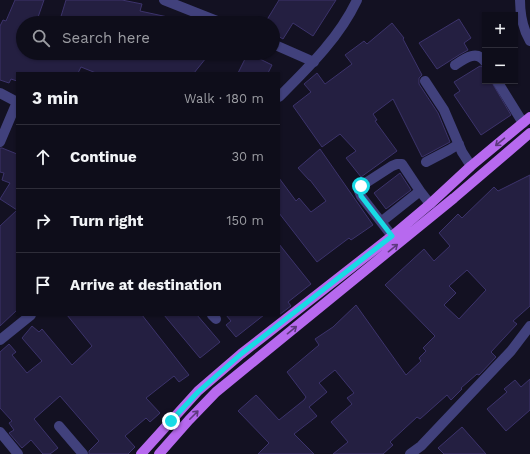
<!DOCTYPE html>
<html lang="en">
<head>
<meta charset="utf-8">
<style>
  :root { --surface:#0e0d1a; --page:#171623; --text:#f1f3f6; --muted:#9b9ca2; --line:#2e2d39 }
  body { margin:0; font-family:"Work Sans",sans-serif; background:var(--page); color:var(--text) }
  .controls { position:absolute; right:12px; top:12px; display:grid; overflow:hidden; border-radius:0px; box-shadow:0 1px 3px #0004 }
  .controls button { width:36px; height:36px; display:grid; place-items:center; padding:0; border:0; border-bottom:1px solid var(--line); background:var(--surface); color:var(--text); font:20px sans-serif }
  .stop { position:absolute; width:12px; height:12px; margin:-9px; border:3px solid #18dae5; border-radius:50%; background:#fff }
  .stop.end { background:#18dae5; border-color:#fff; box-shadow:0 1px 4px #0008 }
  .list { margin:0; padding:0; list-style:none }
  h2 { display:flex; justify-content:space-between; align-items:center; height:52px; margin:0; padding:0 16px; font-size:17px }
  h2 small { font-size:13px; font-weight:400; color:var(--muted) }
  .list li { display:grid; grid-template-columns:26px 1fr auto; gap:12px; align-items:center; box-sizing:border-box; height:64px; padding:0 16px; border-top:1px solid var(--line) }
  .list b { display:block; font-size:15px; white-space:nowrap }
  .list em { font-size:13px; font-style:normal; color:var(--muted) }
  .icon { flex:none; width:22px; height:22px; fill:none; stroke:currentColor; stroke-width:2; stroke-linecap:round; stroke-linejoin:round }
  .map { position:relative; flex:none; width:530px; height:454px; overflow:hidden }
  .search { position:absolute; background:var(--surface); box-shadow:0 1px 3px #0004; left:16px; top:16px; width:264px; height:44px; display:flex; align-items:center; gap:10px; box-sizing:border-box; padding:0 14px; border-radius:22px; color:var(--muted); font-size:15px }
  .panel { position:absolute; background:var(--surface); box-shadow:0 1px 3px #0004; left:16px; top:72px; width:264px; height:244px; border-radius:0px }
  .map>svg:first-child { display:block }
  .building { fill:#241f41; stroke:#3c336b; fill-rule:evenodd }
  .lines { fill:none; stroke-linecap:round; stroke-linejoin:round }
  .minor { stroke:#41417c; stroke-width:10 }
  .major { stroke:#b769ef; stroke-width:10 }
  .oneway { stroke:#5d397e }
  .route { stroke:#18dae5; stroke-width:5 }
</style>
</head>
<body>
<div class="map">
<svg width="530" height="454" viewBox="0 0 530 454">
  <rect width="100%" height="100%" fill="#131122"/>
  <path class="building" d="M15,0H44L36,23H23V53H70L83,57V53H210L194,73H96L81,67L78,73H17V81L11,79L9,83L0,80V26L3,20L6,21Z
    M66,0H122L142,4L140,11L177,19L176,23H59Z
    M279,0H336L313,36L293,23L283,39L273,33V23H265Z
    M459,19L471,38L464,43L468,50L459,55L437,69L419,43Z
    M392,23L404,38L403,39L422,75L419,78V84L438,113L450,142L422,157L393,99L373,114L377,120L375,121L397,151L361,177L346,158L356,151L340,134L322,147L293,106L311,92L304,84L317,73L325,84L352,64L345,55L364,41L367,44Z
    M248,53L272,65L268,73H238Z
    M480,66L485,68V81H491L511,115L481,135L454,95L460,91L454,82Z
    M0,148H2L17,154V310L0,326V226L17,210L0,199L10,183L2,180L4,173L0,172Z
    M320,149L373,225L351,240L349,238L317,262L279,213V178L296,201L299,198L311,212L326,201L310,180H309L298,168Z
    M400,173L411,190L386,209L374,193Z
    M530,175V306L513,321L517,324L491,352L496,357L479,375L477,374L461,388L462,389L451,400L447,395L420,419L417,417L390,442L393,445L383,454H333L348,442L331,422L352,404L347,398L354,393L335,370L319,383L327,392L309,407L317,416L294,434L314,454H258L269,443L238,411L256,395L279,420L304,400L306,397L287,372L319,345L315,339L333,327L356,305L406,375L421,361L419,358L426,351L423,348L435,336L385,285L424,249L434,261L450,246L439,233L458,214L462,218L494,187L498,191ZM467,270L486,290L459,319L444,305L456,293L449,286Z
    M279,244L311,284L288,302L291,306L279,315Z
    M67,315H142L189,375L179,382L174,376L146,398L160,413L150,422L146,418L125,436L135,447L128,454H89V451L99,441L60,396L34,419L58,448L50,454H43L31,440L22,448L9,433L14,430L9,423L12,421L0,408V352L9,344L16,352L12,355L27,373L42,361L22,338L32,326L39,332L42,329L72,365L92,346Z
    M164,315H197L220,342L200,358Z
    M226,315H264L236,337L226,325L231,321Z
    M530,379V410L506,431L487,409L507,392L504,389L515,380L521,387Z
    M462,427L486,454H444L438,448Z"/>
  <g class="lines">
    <path class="minor" d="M164,0L222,23
      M520,0C520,14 523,29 530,41
      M273,44L314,62
      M455,65C464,59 477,49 485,62
      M425,81L444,110L462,152L471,166
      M497,81L523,123
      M0,93L17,102
      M279,97C309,67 339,38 357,0
      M0,142L17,102
      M426,162L449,150L459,144
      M381,222L420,191
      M392,236L361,196L359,191L361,186L392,166L397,164H402L420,191L430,204
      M212,315L216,319
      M0,340L31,315
      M59,426L83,454
      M0,432L18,454
      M410,454L421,446L511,351L530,326"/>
    <path class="major" d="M141,454L198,391L241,354L392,236L430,204L471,166L530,117
      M159,454L189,420L216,392L454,198L530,133"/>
  </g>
  <defs><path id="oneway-shaft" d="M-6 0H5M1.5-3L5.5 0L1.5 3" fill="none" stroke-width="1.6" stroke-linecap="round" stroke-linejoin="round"/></defs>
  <g class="oneway">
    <use href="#oneway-shaft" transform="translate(500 142) rotate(140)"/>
    <use href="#oneway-shaft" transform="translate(393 248) rotate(-39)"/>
    <use href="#oneway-shaft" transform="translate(292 330) rotate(-39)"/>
    <use href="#oneway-shaft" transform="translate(194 415) rotate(-45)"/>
  </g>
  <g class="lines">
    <path class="route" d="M171,421L198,392L241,354L392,236L361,196L360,191L361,186"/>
  </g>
</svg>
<div class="controls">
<button>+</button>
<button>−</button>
</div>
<div class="stop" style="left:361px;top:186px"></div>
<div class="stop end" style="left:171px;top:421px"></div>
<div class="search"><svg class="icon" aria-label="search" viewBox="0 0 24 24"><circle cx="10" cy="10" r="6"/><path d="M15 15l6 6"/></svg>Search here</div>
<section class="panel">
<h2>3 min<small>Walk · 180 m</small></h2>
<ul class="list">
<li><svg class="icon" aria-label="ahead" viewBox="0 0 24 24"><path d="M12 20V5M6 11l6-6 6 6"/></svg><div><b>Continue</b></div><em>30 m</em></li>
<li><svg class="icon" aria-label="right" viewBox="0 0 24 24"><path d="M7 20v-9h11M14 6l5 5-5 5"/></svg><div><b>Turn right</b></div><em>150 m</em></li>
<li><svg class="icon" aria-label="arrive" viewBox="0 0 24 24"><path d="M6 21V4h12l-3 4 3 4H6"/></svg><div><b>Arrive at destination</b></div></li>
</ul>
</section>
</div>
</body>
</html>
